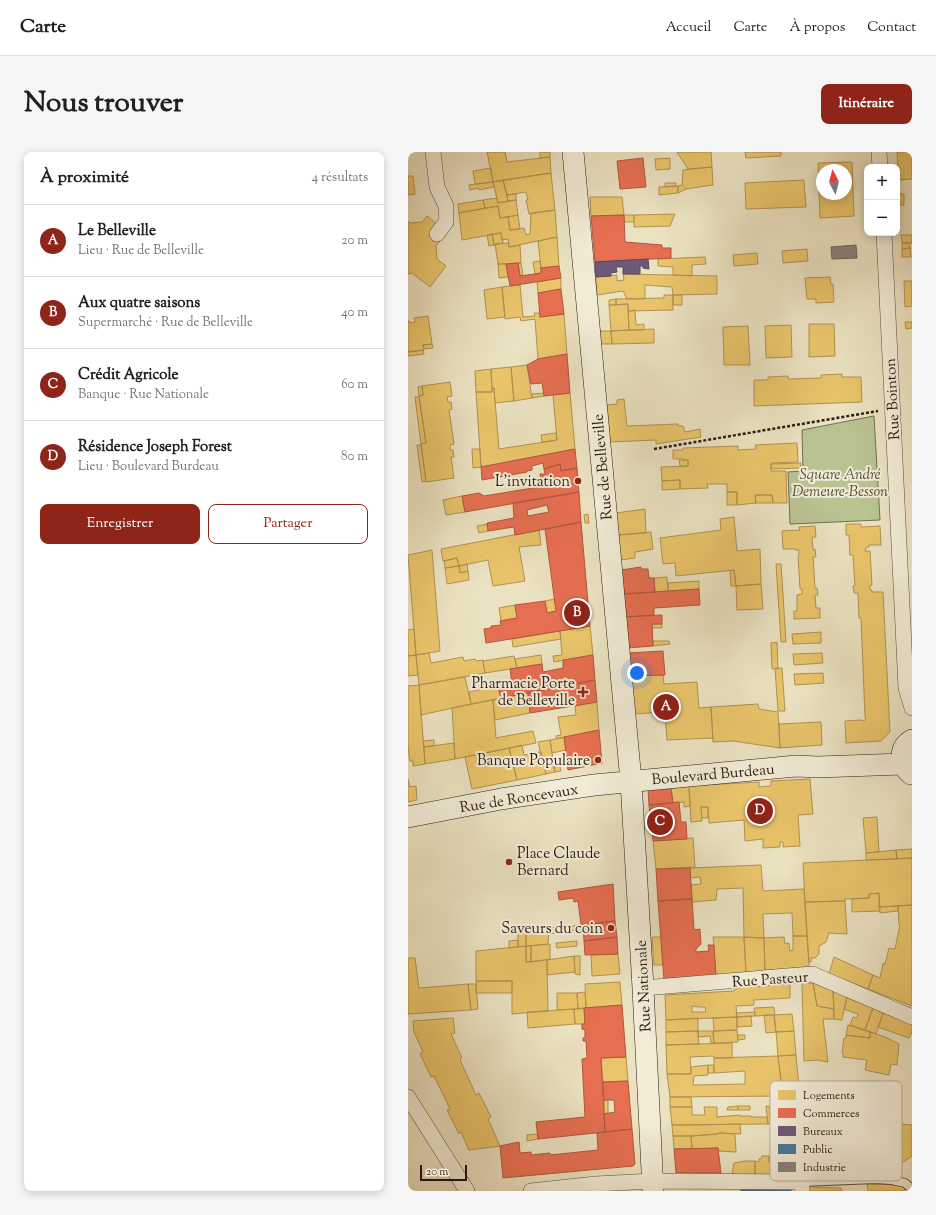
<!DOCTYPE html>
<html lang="fr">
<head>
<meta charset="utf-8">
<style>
  :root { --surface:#fff; --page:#f6f6f6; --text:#202124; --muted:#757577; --line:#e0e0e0; --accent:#8f2418 }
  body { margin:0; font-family:"Sorts Mill Goudy",serif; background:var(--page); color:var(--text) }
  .controls { position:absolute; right:12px; top:12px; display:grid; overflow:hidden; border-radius:8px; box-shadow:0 2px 10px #0003 }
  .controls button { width:36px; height:36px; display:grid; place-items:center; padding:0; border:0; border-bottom:1px solid var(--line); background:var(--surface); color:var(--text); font:20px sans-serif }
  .compass { position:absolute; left:408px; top:12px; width:36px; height:36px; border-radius:50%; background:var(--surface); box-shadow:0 2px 10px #0003; rotate:353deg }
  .scale { position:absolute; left:12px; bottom:10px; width:47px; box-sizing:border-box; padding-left:4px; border:2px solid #2c1a13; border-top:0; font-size:11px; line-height:14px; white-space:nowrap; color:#2c1a13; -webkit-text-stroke:3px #f2ecd7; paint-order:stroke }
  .you { position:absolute; left:229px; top:521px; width:14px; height:14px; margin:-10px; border:3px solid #fff; border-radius:50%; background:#1a73e8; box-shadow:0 0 0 6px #1a73e833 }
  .badge { display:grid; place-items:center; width:26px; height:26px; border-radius:50%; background:var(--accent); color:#fff; font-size:13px; font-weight:700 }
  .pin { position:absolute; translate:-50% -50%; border:2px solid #fff; box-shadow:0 1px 4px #0006 }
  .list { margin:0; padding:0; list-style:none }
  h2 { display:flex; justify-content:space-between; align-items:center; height:52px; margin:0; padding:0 16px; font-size:17px }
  h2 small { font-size:13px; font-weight:400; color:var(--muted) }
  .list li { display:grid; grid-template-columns:26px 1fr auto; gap:12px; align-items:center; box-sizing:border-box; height:72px; padding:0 16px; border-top:1px solid var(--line) }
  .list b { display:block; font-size:15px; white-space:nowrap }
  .list p { margin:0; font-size:13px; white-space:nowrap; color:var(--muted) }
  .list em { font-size:13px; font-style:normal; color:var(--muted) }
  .actions { display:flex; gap:8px; padding:12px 16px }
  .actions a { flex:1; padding:9px 0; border:1px solid var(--accent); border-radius:8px; text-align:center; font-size:14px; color:var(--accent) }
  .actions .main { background:var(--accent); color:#fff }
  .map { position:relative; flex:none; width:504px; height:1039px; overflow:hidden; border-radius:8px }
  header { display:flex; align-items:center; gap:24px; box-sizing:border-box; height:56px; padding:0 20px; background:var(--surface); border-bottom:1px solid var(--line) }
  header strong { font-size:19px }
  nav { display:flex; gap:22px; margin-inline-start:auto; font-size:14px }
  .intro { display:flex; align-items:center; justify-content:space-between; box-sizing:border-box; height:96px; padding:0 24px }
  h1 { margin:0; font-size:28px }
  .button { padding:10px 18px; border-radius:8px; background:var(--accent); color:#fff; font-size:14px; font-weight:700 }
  main { display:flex; gap:24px; padding:0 24px }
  aside { flex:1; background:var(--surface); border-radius:8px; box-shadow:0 2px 10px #0003 }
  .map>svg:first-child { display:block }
  .green { fill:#b9c392; stroke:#726e52 }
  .homes { fill:#e9c46a; stroke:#b09150; fill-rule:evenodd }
  .shops { fill:#e76f51; stroke:#af563e; fill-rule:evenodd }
  .offices { fill:#6d597a; stroke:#5a465b }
  .public { fill:#457b9d; stroke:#3e5e74 }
  .industry { fill:#8a817c; stroke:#6e625c }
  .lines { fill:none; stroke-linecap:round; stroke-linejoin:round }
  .service-casing { stroke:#5c4c3e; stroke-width:10 }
  .minor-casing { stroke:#5c4c3e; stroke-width:16 }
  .secondary-casing { stroke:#2c1a13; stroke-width:22 }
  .path { stroke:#2c1a13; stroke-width:2.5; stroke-dasharray:3 2; stroke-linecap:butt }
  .service { stroke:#f2ecd7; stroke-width:8 }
  .minor { stroke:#f2ecd7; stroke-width:15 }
  .secondary { stroke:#f2ecd7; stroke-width:21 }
  .poi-dot { fill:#8f2418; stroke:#f2ecd7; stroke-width:1.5 }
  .labels { text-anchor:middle; stroke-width:4; stroke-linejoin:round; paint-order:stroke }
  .street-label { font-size:15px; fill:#2c1a13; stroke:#f2ecd7 }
  .park-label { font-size:15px; font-style:italic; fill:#564d39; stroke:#f2ecd7 }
  .poi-label { font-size:15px; fill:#2c1a13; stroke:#f2ecd7; text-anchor:end }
  .key { fill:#f2ecd7; stroke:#b7ad9c; stroke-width:1 }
  .key-label { font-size:11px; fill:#2c1a13 }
</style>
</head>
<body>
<header>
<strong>Carte</strong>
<nav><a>Accueil</a><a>Carte</a><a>À propos</a><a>Contact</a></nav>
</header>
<div class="intro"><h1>Nous trouver</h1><a class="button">Itinéraire</a></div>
<main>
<aside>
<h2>À proximité<small>4 résultats</small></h2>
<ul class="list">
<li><span class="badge">A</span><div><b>Le Belleville</b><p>Lieu · Rue de Belleville</p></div><em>20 m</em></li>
<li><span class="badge">B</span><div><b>Aux quatre saisons</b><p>Supermarché · Rue de Belleville</p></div><em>40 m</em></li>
<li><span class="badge">C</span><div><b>Crédit Agricole</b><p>Banque · Rue Nationale</p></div><em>60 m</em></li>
<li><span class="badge">D</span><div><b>Résidence Joseph Forest</b><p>Lieu · Boulevard Burdeau</p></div><em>80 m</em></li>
</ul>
<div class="actions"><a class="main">Enregistrer</a><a>Partager</a></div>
</aside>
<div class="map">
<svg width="504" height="1039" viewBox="0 0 504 1039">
  <rect width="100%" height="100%" fill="#ebe2c1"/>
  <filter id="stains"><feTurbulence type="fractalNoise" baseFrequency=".005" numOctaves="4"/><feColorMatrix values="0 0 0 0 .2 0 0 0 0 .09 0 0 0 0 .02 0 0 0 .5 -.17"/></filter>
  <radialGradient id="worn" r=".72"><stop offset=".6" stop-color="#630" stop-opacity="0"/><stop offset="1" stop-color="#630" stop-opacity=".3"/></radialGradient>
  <path class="green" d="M466,264L472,368L382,372L380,320L395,319L394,278Z"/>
  <path class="homes" d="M79,0H97L99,10L142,5L143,21L85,30Z
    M132,0H142V5L132,6Z
    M269,0H303L304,15L280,17Z
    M337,0H373V4L338,6Z
    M489,0H504V27L491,28Z
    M262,6V17L248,18L247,7Z
    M444,10L446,64L412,66L410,11ZM414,18H438V42H414Z
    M304,15L305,33L278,37L274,33L275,18Z
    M83,16L85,30L67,32L65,19Z
    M143,21L147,58L121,62L118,48H120L118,40L99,43L95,28Z
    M0,24H5L7,42L0,43Z
    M95,28L100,49L90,51L85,30Z
    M396,28L398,55L338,57L337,31Z
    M85,30L86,35L71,38V36L62,38L61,33Z
    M257,31H268V34L257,35Z
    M274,33L278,37L270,41V34Z
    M270,34V41L251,43V35Z
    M108,42V48L100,49L99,43Z
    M491,42H496V53H492Z
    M182,45H214L216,63L183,64Z
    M89,46L90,51L108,48L110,63L92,66L90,54L77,56L75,48Z
    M75,48L77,56L51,61L50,52Z
    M90,54L92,66L100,65L102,78L116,76L118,83L122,82L123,61L147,58L149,85L101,95L100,87L94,88L93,81L54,88L51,61Z
    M267,62L262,74L226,75V63Z
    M110,63L112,77L102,78L100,65Z
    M216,63H226V70H216Z
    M19,64L29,72L34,86L28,94L29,107L38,114L22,135L4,121L0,122V69L2,71L14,70Z
    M93,81L95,91L86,93L84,82Z
    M84,82L86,93L81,94L79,83Z
    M493,83H504V91H494Z
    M149,85L151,114L133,116L130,89Z
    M100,91L101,95L112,93L113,111L90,112L87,92Z
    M494,91H502V96L494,97Z
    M502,96L503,105H494V97Z
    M399,97L400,109L375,111L374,99Z
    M349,101L350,112L326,114L325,103Z
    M297,105L298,112L284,113V124L265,123V115L250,114V107Z
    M132,109L133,121L127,122L125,110Z
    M110,111H113L115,124H112Z
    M90,112H98L100,125L91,126Z
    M215,122L309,124V142L265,143L264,135L237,133V147H219L215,139L189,143L188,125L209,123V129L216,128Z
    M422,125L423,132H425L426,150L408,151V147H399L397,126Z
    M153,126V137L130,141L129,130Z
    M496,129H504V154L497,155Z
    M112,133L115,165L127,164L126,161H132V165L156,162L159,202L130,207L127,167L113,169L112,165L97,167L94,135Z
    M94,135L97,165L79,167L76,138Z
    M256,143H265V158L220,159V152L208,153V147L256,146Z
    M265,143H274V153H265Z
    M208,147V153H201V148Z
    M220,152L221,178L203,179L201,153Z
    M227,158L228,173L236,172V178H221L220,159Z
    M20,164L24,192L15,193L16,198L0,200V169H1L2,171L7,170L6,166Z
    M497,170H504V176L498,177Z
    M401,172H426L427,204L401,205Z
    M383,173L384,205L358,206L357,174Z
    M340,174L342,213H316L315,175Z
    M246,177V191L204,192L203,179Z
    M192,179H203L204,192H193Z
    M24,192L25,196L16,197L15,193Z
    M15,198L16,202L0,204V200Z
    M119,213L124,246L106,249L103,215Z
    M103,215L106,249L87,251L86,236H84L83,217Z
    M83,217L84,240H68L67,219Z
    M434,222V225H453L454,250L346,254V228H360V225L380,224V227L413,226V223Z
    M42,230L44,244L39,245L40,250H43L44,257L41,258L46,292L42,293V298H45L46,305H43L46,326L18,330L13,292L18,291L11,244L15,243L14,234Z
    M14,234L15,243L11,244L10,235Z
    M84,236H86L91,297L149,288L145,243L162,241L167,297L73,315L68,240H84Z
    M136,241V244L124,246V242Z
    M7,245H11L18,291L13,292Z
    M216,247L219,274L270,272V274H275L277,280L292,277L293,285L248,292V288L202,290L199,253L209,252V248Z
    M148,281L149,288L134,290L133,283Z
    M389,291L390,310L363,311V319H378L379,351H365L364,343H347L348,351L329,353V340H319V332H299L300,336L272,337V328L254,329L253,315L280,314V308H276V307H265V298H275V296L330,294V298L348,297L347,293Z
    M9,293H13L18,329L14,330Z
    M64,297H72L73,315L65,316Z
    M271,308H280V314H272Z
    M393,311V316L363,317V312Z
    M272,328V337L254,338V329Z
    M319,340H329V353H319Z
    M347,343H364L365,351H348Z
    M54,344L57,360L38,363L35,348Z
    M237,357L238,381L210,383L208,361Z
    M180,362L181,371H177L176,363Z
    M326,365L329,399L352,397L353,432L328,434L326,418L268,424L267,411L255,412L252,386L313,378L312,367Z
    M79,372L80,379L71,381L69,374Z
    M438,372H453V375L472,374L473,393H461V395L458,396L457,399H462L464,433H462V438H464V440H475L482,580L473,589L438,591L437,569L453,568L456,569L458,566L457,565L453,466H451L450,441H446L445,434H447L445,403H442L441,383H438Z
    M407,374L408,385H404L405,398L407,397L408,405H405L407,436H409L410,443H407L408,456H412V466L386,467V459H389V443L394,442V437H392L390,404L391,403V398H387V397H375L374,379L392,378L391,375Z
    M131,378L133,393L111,395L117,429L85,434L80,408L51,414L49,406L35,409L33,397Z
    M243,380L245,397L227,400V406L212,408L210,383Z
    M24,398L32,499L8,503L0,403Z
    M49,406L51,414L37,416L36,409Z
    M59,412L60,419L52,421L51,414Z
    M368,412H373L378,490H373Z
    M51,414L52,421L60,419L61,428L39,432L37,416Z
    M326,418L328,434H323L322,419Z
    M259,425L260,439L247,440L246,426Z
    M291,429V437L260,439V431Z
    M353,432L355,457L329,458L328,434Z
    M147,447L148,459L139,461L137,449Z
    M107,453L109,466L93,469L91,456Z
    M244,472H254V476H244Z
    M182,474L185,503L146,510L145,504L154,503L152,479Z
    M6,477L8,503L0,504V478Z
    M152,479L153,487L105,495L104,487Z
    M413,480V491L385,492L384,482Z
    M245,489H261L262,492L245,494Z
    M369,490L370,516L364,517L363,491Z
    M21,501L23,511L55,505L56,509L67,507L68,509L75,508L77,521L11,533L8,503Z
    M414,501L415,511L386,513L385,502Z
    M8,503L10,523L0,524V504Z
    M133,503L134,512L109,516L107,507Z
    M106,504L109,516L77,521L75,509Z
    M374,516L377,559H370L367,517Z
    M415,521L416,531L387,533L386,522Z
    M255,523L256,532L289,530L291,556L303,555L305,586L259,588L257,560L226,562L223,524Z
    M57,525L63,552L13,563L11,533Z
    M11,533L17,612L5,614V609H2L1,604L0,592V534Z
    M90,534L93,546L63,552L61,540Z
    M120,541L122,561L87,568L85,548Z
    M85,548L88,586L125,579L128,591L47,607L44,556Z
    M189,550L191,578L149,587L148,584L153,583L150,565L168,563L167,554Z
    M350,552L351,557L370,560L372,596L325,589L305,590L303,555Z
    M413,570L414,593L372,596L371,572Z
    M156,585L158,598L144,601L142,588Z
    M26,588V594L16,595L15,589Z
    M142,588L147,620L138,622L130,590Z
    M46,591L47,607L17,612L16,595Z
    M114,593L116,603L124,602L128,604L130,600H133L138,622L109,628L101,596Z
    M101,596L109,628L64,637L57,605Z
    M152,614L153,619L147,620L146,615Z
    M0,627L2,635L8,634L9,648L0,650Z
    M402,627L405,662L390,663L392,694L375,695V690H372V695L355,696V687L337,689L336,668L301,671L300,655H293L294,669L283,670L281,634L351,630V635L363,634V629Z
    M281,634L282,654L276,655V650L265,651L263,636Z
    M293,655H300V666H294Z
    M469,665L471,700L458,701L455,666Z
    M285,686L287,715L248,717L245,689Z
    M504,697V706L489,707L488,698Z
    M488,698L489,707L458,708V701Z
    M504,706V753L471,755V741L461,742V746L437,747V749L397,750L395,711Z
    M353,713L355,739L396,737L399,784H385L384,761L355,762L356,786L336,785L335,736L309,737L308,748L284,750L283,733L293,732L292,725L282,726V716Z
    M471,741L472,759L444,760V747L461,746V742Z
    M437,749L439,782L421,781L418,790L411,794V802L407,806H403V810H401L397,750Z
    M504,753V854L460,837L465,823L472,826L475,811L477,812L481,796L487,797L492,773L491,772L490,754Z
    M490,754V759L472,761L471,755Z
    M175,773V777L141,782V776Z
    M141,776L140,792L118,794V778Z
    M118,779V794L110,795V780Z
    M385,784H399L401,815L357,819L356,786L376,785L377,792L381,791L382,799L385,798Z
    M244,785H253L255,813H246Z
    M305,785H336L338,821L308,824Z
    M336,785L356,786L357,819L338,821Z
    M110,788V795L101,796V789Z
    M169,789V794L149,796L148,791Z
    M142,792V807L123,810V794Z
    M118,794V810L139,808L140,859L104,862V829H68V799Z
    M118,794H123V810H118Z
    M210,802L212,822L184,824L183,803Z
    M166,804L167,820L139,823V808Z
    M166,804H172V823L167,822Z
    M426,805L465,823L460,837L421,822Z
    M0,806H7L11,836L60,832L63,858L0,862Z
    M68,829H104V841H68Z
    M212,830L214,853L178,856L177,832Z
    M382,831V846L346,848V853L328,854L329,865L258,868L257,843L325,839L332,835ZM284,854L291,855H297L298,860H284Z
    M394,831H405L409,854L426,857V867H415L420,910L409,908L396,909Z
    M405,831L425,839L426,857L409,854Z
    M60,832H68L70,857L63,858Z
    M425,839L439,844L434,868L426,867Z
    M177,840L178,856L170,857L169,841Z
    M149,841H169L170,857L149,858Z
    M439,846L465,856L457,878L442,873L445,865L449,866L450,862L436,857Z
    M366,855L367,863L347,864L346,856Z
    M176,856L177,872H167L166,857Z
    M465,856L475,861L468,882L457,878Z
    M166,857L167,872L120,876L119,860Z
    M347,860V864L329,865L328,861Z
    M476,860L504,872V880L501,886L470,875Z
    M384,862L386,879L368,880L366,863Z
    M356,863H366L368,880L358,881Z
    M343,864L344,874L329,875V865Z
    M329,865V878L306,879L305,866Z
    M45,866L47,881L43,882L54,906L52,908L68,943L71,941L83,965L80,967L92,994L61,998L53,980L51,982L39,958L42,957L26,924L23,925L12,902L15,900L6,880L5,869Z
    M290,866V879L258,880V868Z
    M440,873L462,880V886L438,883Z
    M329,878L330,890L306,891L305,879Z
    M290,879L291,892L258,893V880Z
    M290,879H305L306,891H303L302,884L290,885Z
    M386,879L388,903L370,904L368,880Z
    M462,880L477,885L491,892L489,913L483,912L481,923L457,918L459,908L435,905V901H434L436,886H438V883L462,886Z
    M330,883H337V887L330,888Z
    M324,891V906H306L305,904L282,905L283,922H259L258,893Z
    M388,903L393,956L412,955V965L429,966V973L378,972L370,904Z
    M370,904L375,944L262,945L259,922H283V915L300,913V923L286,924L285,933L337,932V919L306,921V906Z
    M218,905L220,929L195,930L193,906Z
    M300,913H306V921H300Z
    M262,945H283L284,955H262Z
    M196,948H200V961L196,962Z
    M330,954H342V958H330Z
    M330,954V958H319L320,955Z
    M358,954H361L363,972H360Z
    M262,955H284V963H297L296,955H309V965L332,963V964H343V965H359L360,972L264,973Z
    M457,969L504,973V1004L488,1015L456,1013L455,992H456Z
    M332,972L333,982L311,981L310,982L283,984H265L264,973H284Z
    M311,981L327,982L328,1000L310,999V996L284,997L283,984L310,982Z
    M129,982L130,987L119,989V983Z
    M265,984H283L284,997H266Z
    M354,1004H361V1010H371L370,1025L347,1024V1009L351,1010V1007H353Z
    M361,1004H372L371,1010H361Z
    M336,1009H347V1024L324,1022L326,1011Z
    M459,1032L497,1033V1039H460Z
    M401,1035L433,1036L434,1039H400Z"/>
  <path class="shops" d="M235,6L238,35L212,37L209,9Z
    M216,63L217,90L254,93V96H263V106L187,110L183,64Z
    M110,111L112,124L133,121V116L151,114L153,126L102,134L98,112Z
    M153,137L156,162L132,165L130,141Z
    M159,202L162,241L136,244L134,231L123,232L119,213L130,207Z
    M167,297L169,316L153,319L152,312L136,317L135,311L124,314V318L119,319V320L74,328L73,315Z
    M152,312L153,319L169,316L171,340L57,360L54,344L71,341L76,344L137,334L136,327H133L132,322H137L136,317Z
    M171,340L173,370L107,383L106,375L80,379L79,371L106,366L105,351ZM139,353L141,360L120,364L119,358Z
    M173,370L182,474L78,491L76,477L83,476V474L93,473L92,469L109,466L107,453L137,449L139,461L148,459L137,377Z
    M233,415V417H240L241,426H246L247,440L215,442L213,418Z
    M291,437L292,453L246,456V463L217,465L215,442Z
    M254,463V472H244L245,494L219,496L217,465Z
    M255,499L257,523L222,524L220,501Z
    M185,503L187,528L93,546L90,535L104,532L102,517L134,512L135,520L155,516V508Z
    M187,528L189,550L122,561L120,541Z
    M191,578L194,611L160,618L156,585Z
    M263,636L265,651L241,653L240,637Z
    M271,650L273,670H278L279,687L245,689L241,653Z
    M282,716L284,747L250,749L248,717Z
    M205,732L207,769L173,773L170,749L166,750L165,746L151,748L150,740Z
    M284,747L286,778L292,777L293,792L288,797V800L301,799L300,793H306L308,824L256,828L250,749Z
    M207,769L209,785L176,789L175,773Z
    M209,785L210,802L177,803L176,789Z
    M214,853L218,905L193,906L197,980L130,987L128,970L177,965L174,907L179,906L178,889H175V886L177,885V878L174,877V872H177L176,856Z
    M220,929L224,977L197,980L196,962L207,960L206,948H196L195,930Z
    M224,977L227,1012L225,1014L95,1026L92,994L111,990L112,1001L123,1000V1003L142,1001V1003L190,998L189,981Z
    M310,996L313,1021H268L266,997Z"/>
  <path class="offices" d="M240,107L241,117L235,116V114H232V122H215V115H208L209,120L203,121V124L188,125L187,110Z"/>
  <path class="public" d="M383,1034V1039H333V1036Z"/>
  <path class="industry" d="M448,93L449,106L424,107L423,95Z"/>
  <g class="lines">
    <g class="service-casing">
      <path id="service" d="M394,1030L467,1027L484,1028L497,1031L504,1037"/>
    </g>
    <g class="minor-casing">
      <path id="minor" d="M25,0L29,35L38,54V70L29,82
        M471,0L472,15
        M476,81L498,536L504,556
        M235,836L404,822L504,865
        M0,945L59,1039
        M123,1039L188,1032L245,1029L394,1030V1039"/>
    </g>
    <g class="secondary-casing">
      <path id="secondary" d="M165,0L223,629L235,836L245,1039
        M503,622C492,613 490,596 504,588
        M0,665L93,647L186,633L388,614L410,615L495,612"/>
    </g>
    <path class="path" d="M246,297L470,259"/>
    <use href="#service" class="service"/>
    <use href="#minor" class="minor"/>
    <use href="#secondary" class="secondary"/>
  </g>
  <g class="poi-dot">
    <circle cx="170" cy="329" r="4"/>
    <path d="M173 534h4v4h4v4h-4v4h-4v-4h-4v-4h4z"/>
    <circle cx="190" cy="608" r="4"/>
    <circle cx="101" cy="710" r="4"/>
    <circle cx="203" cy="776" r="4"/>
  </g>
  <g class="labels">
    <g class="street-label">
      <text transform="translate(484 247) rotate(-93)" y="5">Rue Bointon</text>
      <text transform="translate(194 315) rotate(-95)" y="5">Rue de Belleville</text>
      <text transform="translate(305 622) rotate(-5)" y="5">Boulevard Burdeau</text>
      <text transform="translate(111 646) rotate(-9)" y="5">Rue de Roncevaux</text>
      <text transform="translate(362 827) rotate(-4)" y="5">Rue Pasteur</text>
      <text transform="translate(235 834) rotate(-93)" y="5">Rue Nationale</text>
    </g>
    <g class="park-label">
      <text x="432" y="327">Square André<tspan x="432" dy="17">Demeure-Besson</tspan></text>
    </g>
    <g class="poi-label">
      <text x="162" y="334">L’invitation</text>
      <text x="167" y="536">Pharmacie Porte<tspan x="167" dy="17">de Belleville</tspan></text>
      <text x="182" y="613">Banque Populaire</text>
      <text x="109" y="706" text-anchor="start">Place Claude<tspan x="109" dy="17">Bernard</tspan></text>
      <text x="195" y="781">Saveurs du coin</text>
    </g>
  </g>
  <rect x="362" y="929" width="132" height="100" rx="6" class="key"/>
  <rect x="370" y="938" width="18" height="10" fill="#e9c46a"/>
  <rect x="370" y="956" width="18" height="10" fill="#e76f51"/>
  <rect x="370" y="974" width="18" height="10" fill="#6d597a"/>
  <rect x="370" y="992" width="18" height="10" fill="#457b9d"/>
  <rect x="370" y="1010" width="18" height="10" fill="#8a817c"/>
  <g class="key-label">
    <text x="395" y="947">Logements</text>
    <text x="395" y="965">Commerces</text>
    <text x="395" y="983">Bureaux</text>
    <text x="395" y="1001">Public</text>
    <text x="395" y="1019">Industrie</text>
  </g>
  <rect width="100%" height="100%" filter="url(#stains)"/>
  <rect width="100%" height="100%" fill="url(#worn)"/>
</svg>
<div class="controls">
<button>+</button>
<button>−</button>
</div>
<svg class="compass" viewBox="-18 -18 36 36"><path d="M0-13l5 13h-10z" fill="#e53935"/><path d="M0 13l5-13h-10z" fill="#757577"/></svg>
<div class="scale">20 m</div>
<div class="you"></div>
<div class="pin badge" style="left:258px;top:555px">A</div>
<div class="pin badge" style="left:169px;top:461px">B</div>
<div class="pin badge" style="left:252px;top:670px">C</div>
<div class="pin badge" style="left:352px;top:659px">D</div>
</div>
</main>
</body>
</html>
